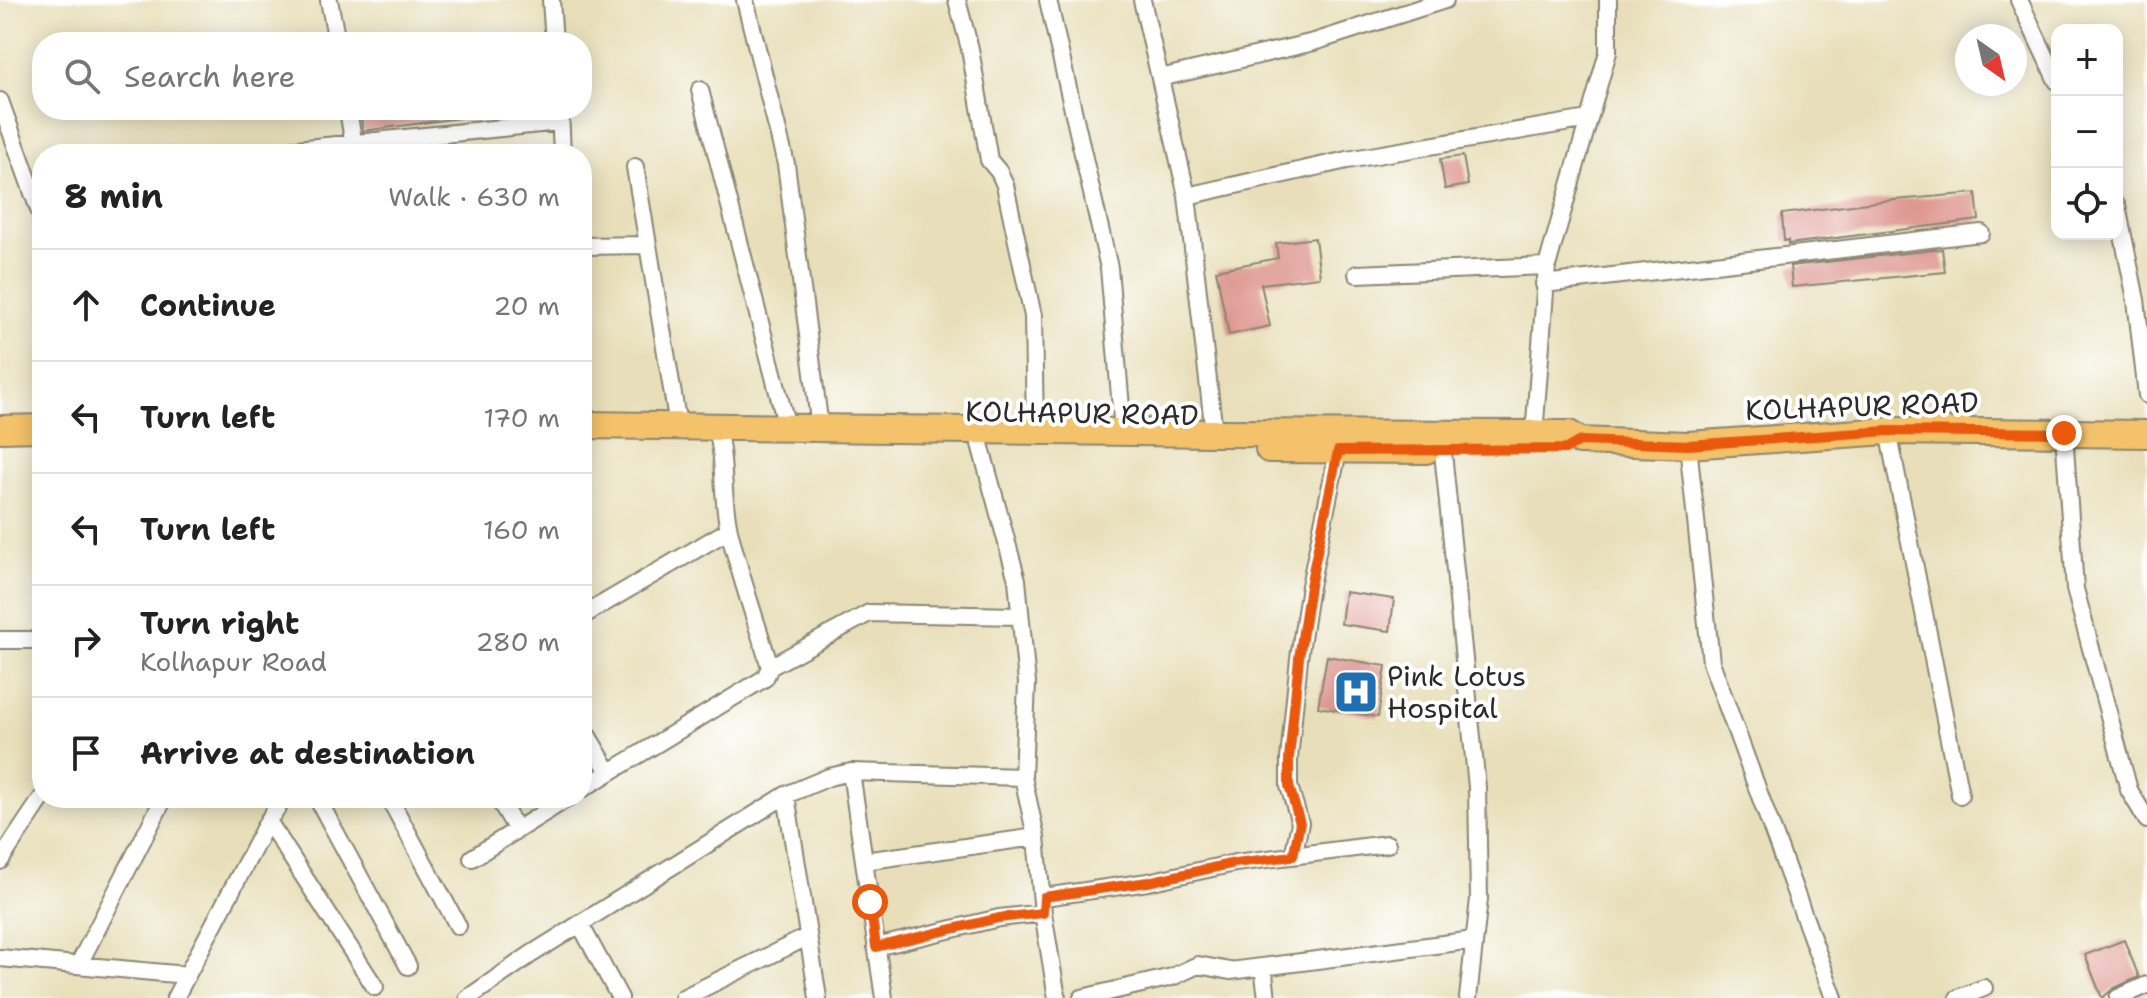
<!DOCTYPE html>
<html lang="en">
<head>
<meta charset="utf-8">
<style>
  :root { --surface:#fff; --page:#f2f2f2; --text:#222; --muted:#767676; --line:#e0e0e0 }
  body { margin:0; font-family:"Shantell Sans",sans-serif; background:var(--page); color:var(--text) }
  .controls { position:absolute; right:24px; top:24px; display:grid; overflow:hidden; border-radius:16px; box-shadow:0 4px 20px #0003 }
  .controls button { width:72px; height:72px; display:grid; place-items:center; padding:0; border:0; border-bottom:2px solid var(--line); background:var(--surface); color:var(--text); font:40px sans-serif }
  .compass { position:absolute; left:1955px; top:24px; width:72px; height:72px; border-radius:50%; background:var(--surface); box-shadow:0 4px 20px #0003; rotate:146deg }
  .stop { position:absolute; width:24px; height:24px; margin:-18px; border:6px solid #ea580c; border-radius:50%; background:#fff }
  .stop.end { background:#ea580c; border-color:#fff; box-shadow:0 2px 8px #0008 }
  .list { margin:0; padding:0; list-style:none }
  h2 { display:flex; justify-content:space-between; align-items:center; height:104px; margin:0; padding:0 32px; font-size:34px }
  h2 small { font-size:26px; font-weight:400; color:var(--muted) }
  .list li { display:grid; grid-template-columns:52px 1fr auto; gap:24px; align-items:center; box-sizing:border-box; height:112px; padding:0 32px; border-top:2px solid var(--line) }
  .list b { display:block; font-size:30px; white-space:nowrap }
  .list p { margin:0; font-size:26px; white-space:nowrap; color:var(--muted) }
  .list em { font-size:26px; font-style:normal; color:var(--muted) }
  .icon { flex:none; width:44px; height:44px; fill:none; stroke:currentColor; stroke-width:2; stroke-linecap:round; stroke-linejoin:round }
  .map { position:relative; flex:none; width:2147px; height:998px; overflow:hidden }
  .search { position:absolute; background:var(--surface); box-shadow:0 4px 20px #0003; left:32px; top:32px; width:560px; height:88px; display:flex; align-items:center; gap:20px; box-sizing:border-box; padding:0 28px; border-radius:32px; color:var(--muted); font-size:30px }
  .panel { position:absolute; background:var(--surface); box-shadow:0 4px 20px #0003; left:32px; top:144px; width:560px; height:664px; border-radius:32px }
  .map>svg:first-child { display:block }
  .building { fill:#dd938c }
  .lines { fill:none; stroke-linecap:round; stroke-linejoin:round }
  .minor-casing { stroke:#8a8572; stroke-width:20 }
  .primary-casing { stroke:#8a8572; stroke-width:30 }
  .minor { stroke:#fff; stroke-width:16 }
  .primary { stroke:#f3c26a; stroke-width:26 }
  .route { stroke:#ea580c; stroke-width:10 }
  .labels { text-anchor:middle; stroke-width:8; stroke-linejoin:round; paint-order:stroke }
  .street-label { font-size:28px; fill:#2b2b2b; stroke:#fff }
  .poi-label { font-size:28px; fill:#2b2b2b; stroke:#fff; text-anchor:start }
</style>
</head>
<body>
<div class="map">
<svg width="2147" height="998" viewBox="0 0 2147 998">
  <rect width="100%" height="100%" fill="#fff"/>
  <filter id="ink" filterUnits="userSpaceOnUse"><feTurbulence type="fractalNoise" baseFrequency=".0125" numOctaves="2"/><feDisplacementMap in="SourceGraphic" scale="16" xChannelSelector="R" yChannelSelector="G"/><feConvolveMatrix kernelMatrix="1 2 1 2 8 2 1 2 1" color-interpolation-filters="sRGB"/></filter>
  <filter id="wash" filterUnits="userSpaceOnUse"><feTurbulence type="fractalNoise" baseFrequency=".006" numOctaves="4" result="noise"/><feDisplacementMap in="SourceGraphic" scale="32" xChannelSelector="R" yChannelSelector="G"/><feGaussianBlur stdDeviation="1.8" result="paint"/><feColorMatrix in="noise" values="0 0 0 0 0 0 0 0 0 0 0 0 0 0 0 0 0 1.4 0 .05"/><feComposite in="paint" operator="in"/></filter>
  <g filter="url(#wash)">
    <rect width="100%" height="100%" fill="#e8dfba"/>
    <g id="blocks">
      <path class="building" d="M360,110H459L460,118L363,131Z
        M1463,156L1468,185L1445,189L1440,159Z
        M1976,193L1979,220L1788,244V240L1784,241L1782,214L1883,201Z
        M1315,238L1320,277L1261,284L1270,326L1229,335L1216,270L1278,258L1276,243Z
        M1942,249L1945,272L1792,287L1790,266Z
        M1345,592L1394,599L1390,631L1341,624Z
        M1327,656L1386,666L1378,717L1318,707Z
        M2124,940L2139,977L2114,988L2102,998L2085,955Z"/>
    </g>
  </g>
  <g filter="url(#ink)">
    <use href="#blocks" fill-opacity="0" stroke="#8a8572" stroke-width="2"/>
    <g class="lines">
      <g class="minor-casing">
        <path id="minor" d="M329,0L337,42
          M551,0L554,42
          M745,0L786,164L820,428
          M957,0L970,49L989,160L999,172L1005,185L1033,316L1035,429
          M1048,0L1109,268L1123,431
          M1142,0L1187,196L1214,433
          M2019,0L2057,81
          M1160,78L1314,42L1445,0
          M700,90L787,427
          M0,101L42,218
          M348,110L355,152
          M560,110L562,154
          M248,154L560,122
          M635,167L678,425
          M1187,196L1347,160L1588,119
          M2117,206L2136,300L2147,395
          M582,246L648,245
          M1357,274L1547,266
          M1544,284L1981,233
          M1888,431L1960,795
          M1441,433L1477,787L1479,899L1468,998
          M2064,433L2075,589L2129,790L2147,820
          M1534,435L1547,266L1608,52V0
          M980,444L1017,580L1027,683L1023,777L1036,837L1043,913L1057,998
          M1688,445L1711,662L1834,998
          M582,616L729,530
          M0,640H42
          M770,667L869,613L1020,616
          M582,726L609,772
          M851,772L884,998
          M582,789L765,678L770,667C756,621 740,576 729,530C721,495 726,459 716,426
          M786,795L818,998
          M317,798L408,966
          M389,798L458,926
          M498,798L517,830
          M268,821L375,987
          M1293,856L1300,823L1289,786V759L1299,658L1310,586L1338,451
          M472,858L568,798
          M0,861L42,798
          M864,861L1036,837
          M1044,897L1148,882L1235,863L1387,844
          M580,924L620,998
          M876,947L999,918L1043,913
          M0,958L186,975
          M79,964L164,798
          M1263,967L1267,998
          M175,998L268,821L284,798
          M468,998L530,955L786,795L829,777L851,772L1023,777
          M683,998L807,937
          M1082,998L1172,977L1198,965L1230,971L1474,940
          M1958,998L1984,988
          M2118,998L2147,985"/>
      </g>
      <g class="primary-casing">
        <path id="primary" d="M582,425L1214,433L1569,434L1580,441L1688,445L1888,431L2147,434
          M0,429L42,428
          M1269,449L1426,450"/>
      </g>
      <use href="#minor" class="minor"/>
      <use href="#primary" class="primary"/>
    </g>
  </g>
  <g class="lines" filter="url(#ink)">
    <path class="route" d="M870,902L876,947L999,918L1043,913L1044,897L1148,882L1235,863L1293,856L1300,823L1289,786V759L1299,658L1310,586L1338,451L1566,449L1580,441L1688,445L1888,431L2064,433"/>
  </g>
  <defs>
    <g id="hospital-square" transform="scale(2.3)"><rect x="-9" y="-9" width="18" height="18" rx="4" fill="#1f6fb2" stroke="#fff"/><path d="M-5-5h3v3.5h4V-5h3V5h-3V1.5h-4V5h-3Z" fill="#fff"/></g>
  </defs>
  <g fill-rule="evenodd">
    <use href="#hospital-square" x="1356" y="692"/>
  </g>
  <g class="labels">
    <g class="street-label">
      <text transform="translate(1862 406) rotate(-2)" y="10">KOLHAPUR ROAD</text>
      <text transform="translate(1082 413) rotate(1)" y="10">KOLHAPUR ROAD</text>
    </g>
    <g class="poi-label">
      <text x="1387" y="686">Pink Lotus<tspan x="1387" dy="32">Hospital</tspan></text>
    </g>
  </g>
</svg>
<div class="controls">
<button>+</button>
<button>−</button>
<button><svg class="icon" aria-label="locate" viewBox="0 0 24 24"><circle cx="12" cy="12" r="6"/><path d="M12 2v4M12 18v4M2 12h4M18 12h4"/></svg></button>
</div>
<svg class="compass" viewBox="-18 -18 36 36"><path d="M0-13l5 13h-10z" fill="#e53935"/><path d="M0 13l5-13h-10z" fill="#767676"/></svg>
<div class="stop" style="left:870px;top:902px"></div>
<div class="stop end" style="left:2064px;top:433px"></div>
<div class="search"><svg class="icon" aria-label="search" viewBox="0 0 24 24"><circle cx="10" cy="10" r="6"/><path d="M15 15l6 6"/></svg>Search here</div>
<section class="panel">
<h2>8 min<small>Walk · 630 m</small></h2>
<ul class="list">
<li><svg class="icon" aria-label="ahead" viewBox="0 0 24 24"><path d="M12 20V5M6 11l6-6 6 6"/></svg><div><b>Continue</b></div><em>20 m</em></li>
<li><svg class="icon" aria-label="left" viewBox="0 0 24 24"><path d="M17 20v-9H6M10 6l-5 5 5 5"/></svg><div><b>Turn left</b></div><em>170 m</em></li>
<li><svg class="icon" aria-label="left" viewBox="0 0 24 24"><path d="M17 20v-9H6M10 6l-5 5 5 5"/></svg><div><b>Turn left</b></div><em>160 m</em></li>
<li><svg class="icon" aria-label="right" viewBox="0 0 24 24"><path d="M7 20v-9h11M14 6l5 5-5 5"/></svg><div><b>Turn right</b><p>Kolhapur Road</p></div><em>280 m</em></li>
<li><svg class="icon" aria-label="arrive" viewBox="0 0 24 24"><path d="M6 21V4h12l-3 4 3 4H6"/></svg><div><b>Arrive at destination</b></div></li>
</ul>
</section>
</div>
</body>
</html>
